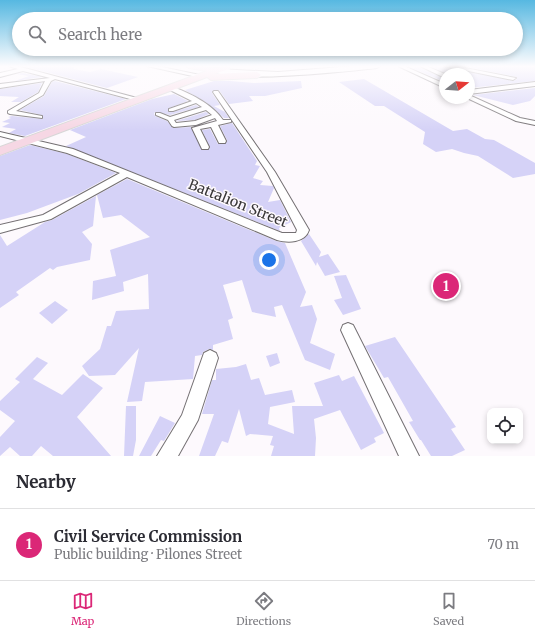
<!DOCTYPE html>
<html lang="en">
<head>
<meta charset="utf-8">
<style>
  :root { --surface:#fff; --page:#f2f2f3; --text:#2b2b33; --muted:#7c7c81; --line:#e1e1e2; --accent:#db2777 }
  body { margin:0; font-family:Merriweather,serif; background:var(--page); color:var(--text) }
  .controls { position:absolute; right:12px; bottom:12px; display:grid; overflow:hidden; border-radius:8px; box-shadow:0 2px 6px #0003 }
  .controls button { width:36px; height:36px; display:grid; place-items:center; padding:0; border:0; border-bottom:1px solid var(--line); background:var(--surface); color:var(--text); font:20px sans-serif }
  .compass { position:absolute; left:439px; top:68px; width:36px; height:36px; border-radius:50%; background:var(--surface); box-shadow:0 2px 6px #0003; rotate:73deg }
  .you { position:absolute; left:269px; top:260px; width:14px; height:14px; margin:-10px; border:3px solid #fff; border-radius:50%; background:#1a73e8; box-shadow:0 0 0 6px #1a73e833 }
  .badge { display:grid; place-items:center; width:26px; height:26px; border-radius:50%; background:var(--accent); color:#fff; font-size:13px; font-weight:700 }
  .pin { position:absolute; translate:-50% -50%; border:2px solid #fff; box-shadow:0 1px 4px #0006 }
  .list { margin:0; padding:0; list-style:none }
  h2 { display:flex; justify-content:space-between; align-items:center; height:52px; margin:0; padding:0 16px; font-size:17px }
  h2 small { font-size:13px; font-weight:400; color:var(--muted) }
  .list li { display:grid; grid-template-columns:26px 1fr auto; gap:12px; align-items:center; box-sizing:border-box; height:72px; padding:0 16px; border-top:1px solid var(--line) }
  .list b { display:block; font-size:15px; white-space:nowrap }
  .list p { margin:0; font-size:13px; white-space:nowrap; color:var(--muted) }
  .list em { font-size:13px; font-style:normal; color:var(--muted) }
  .icon { flex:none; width:22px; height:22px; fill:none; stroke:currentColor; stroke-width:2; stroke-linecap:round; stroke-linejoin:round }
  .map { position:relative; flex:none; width:535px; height:456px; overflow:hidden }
  .search { position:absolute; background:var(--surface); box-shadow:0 2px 6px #0003; left:12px; right:12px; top:12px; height:44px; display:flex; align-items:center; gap:10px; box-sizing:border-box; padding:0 14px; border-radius:22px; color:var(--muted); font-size:15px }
  .sheet { height:124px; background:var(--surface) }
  nav { display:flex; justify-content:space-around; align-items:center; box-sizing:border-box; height:56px; border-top:1px solid var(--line); background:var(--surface); font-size:11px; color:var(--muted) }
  nav a { display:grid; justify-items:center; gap:2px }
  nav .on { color:var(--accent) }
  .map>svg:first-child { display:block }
  .building { fill:#d5d2f7 }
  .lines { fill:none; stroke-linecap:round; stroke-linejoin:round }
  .street-casing { stroke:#747073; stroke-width:2 }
  .secondary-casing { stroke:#747073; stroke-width:2 }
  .primary-casing { stroke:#d7d7d7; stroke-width:2 }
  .street { fill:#fff; fill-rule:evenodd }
  .secondary { fill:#fff; fill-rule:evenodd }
  .primary { fill:#f6d7e4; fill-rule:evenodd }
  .labels { text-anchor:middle; stroke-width:3; stroke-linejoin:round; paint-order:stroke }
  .street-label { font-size:14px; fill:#383638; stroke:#fdf9fd }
</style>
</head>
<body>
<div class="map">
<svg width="535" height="456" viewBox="0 0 535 456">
  <rect width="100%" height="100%" fill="#fdf9fd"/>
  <path class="building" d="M23,66H74V69L90,72L101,69L138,77L107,88Z
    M431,66H443L513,81L517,79V77L463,66H535V81L469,88V74H446Z
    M419,67L445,79V82L412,68Z
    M23,73L42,77L15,81L29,76L17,74Z
    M364,79L453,131L467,129L485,139L494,140L535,163V174L513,178L478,156L464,153L452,149L436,152L423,144L425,132L384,106H375L339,82Z
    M55,81L126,99L25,136L9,133L16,129L2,127L10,123L2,122L11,118L8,117L12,116L43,119L42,115L20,110L44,96L52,82Z
    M214,81H230L254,83L301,81L302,88L265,96H249L253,101L229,104L219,90H214L212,93L220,105L214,106L225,112L229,118H224L207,103L185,90Z
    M42,83L38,92L21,102H11L19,97L0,96V89Z
    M535,88V96L530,101L513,105L473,95Z
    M174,94L188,101L169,108L168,112H173L196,105L199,107L170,115L156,112L154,113L155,116L167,121L173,128L191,127L202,150H208L210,148L202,130L210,129L218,144H225L227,140L220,126L232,123L257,161L255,165L260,166L253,178L263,181L260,185L273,186L274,188L268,202L280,200L291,222L279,228L280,231L66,146L86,137L70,130L152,99Z
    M206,112L209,114L195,120L176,121Z
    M30,145L67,154L116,173L78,194L27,213L0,220V156Z
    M127,179L276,241L285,243L306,292L300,307L312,305L317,319L310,343L335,354L330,370L305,360L282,305L274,307L276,317L252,312L242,280L223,285L233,318L228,320L233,339L213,345V350L209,349L203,352L202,355L195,356L193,379L145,382L142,401L127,402L139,348L115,375L89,376L82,366L100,349L107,326H111L116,311L149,309L148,274L123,282L124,291L92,300L93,281L116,276L110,250L150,237L121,215L103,218L97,195Z
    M96,196L93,226L82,232L92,244L90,260L57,267L53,270L50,268L16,292L19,295L0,308V235L7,246L45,222L52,220Z
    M309,234L321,252L319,257L328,254L340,272L325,276L317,262L316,266L301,241Z
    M346,275L361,309L343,315L334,300L342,298L334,276Z
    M55,301L68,310L52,324L39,313Z
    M395,337L456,427L451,429L465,450L452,456H431L421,440H420L409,422L413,421L388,377L384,378L365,346Z
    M277,353L280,363L270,367L266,356Z
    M37,357L48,363L33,379L62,395L83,374L103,388L77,417L111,456H53L41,446L32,456H20L10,447L0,456V437L15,421L0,410V401L20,382L15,379Z
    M246,364L251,380L259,378L265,395L292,390L295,402L270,407L268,424L294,434L292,406H323L314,383L339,375L342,381L354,376L384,433L374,438L376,442L361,450L340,410L314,419L316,438L315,456H271L274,446L270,445L273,436L250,434L246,436L239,409L228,443L222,441L215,456H199L214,414H202L212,380H216V369L236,367Z
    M126,406H136V440L133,456H124Z
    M160,416L175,423L164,441L161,440L151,456H139Z"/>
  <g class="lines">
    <g class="street-casing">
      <path id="street" d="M9,66H17L137,98L134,100L55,79L51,81L43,95L16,111L42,116V118L10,114L8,113V111L39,93L45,81L0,88V84L50,78L23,71L0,77V73L18,69Z
        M147,66H157L200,75L197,77Z
        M398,66H404L445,84V88Z
        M420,66H426L445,74V78Z
        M444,66H455L516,78L513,80Z
        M535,82V86L469,94V90Z
        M170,86C190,93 212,104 223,120H231V122L218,125L226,141L225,143H219L211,127L200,129L209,147L208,149H202L192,128L217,121L215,118L196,125L174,127L172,126L168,120L156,115V113H160L170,117L202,107L196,103L173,111H169V109L192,101L168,89V87ZM206,110L212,115L195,121L176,123L174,120Z
        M214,91H218L275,172L309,230C305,243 288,243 277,240L127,177L51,219L0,233V225L43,215L120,173L67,153L0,136V132L73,149L282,233H296L297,230L267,172L213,92Z
        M469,95L520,118L535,121V125L516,121L467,98H469Z
        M348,323L353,325L419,456H399L341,330L343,325Z
        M210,350L216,353L218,358L198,420L178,456H157L182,415L204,353Z"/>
    </g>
    <g class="secondary-casing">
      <path id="secondary" d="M354,66H380L377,68C351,71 230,84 214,71L218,69L278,72Z"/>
    </g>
    <g class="primary-casing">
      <path id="primary" d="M185,66L217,68L229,66V69L214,74L257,72L261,75L257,78L211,80L207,77L0,155V147L207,71L189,68Z"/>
    </g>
    <use href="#street" class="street"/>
    <use href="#secondary" class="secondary"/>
    <use href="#primary" class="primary"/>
  </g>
  <linearGradient id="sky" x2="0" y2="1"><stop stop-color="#56b8e1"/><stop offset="0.51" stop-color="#fefcfe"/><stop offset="1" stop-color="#fefcfe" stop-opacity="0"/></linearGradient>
  <rect width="535" height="130" fill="url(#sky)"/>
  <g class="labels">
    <g class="street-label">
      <text transform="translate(238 203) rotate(22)" y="5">Battalion Street</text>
    </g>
  </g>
</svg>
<div class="controls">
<button><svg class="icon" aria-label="locate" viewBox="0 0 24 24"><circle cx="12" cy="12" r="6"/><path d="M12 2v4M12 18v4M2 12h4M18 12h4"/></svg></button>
</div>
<svg class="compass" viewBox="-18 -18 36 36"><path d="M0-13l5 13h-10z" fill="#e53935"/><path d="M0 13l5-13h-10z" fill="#7c7c81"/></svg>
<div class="you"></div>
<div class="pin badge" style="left:446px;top:286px">1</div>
<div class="search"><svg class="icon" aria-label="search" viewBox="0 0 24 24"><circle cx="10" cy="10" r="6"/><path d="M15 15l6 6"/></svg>Search here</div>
</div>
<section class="sheet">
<h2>Nearby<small></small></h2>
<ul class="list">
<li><span class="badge">1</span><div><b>Civil Service Commission</b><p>Public building · Pilones Street</p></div><em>70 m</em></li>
</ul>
</section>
<nav>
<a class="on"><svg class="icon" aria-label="map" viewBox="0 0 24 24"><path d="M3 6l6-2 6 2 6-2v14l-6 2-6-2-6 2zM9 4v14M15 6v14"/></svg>Map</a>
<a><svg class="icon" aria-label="directions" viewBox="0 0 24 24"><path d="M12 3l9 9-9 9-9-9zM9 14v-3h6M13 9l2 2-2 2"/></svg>Directions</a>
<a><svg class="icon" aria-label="saved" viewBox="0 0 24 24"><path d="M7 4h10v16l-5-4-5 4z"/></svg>Saved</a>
</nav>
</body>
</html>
